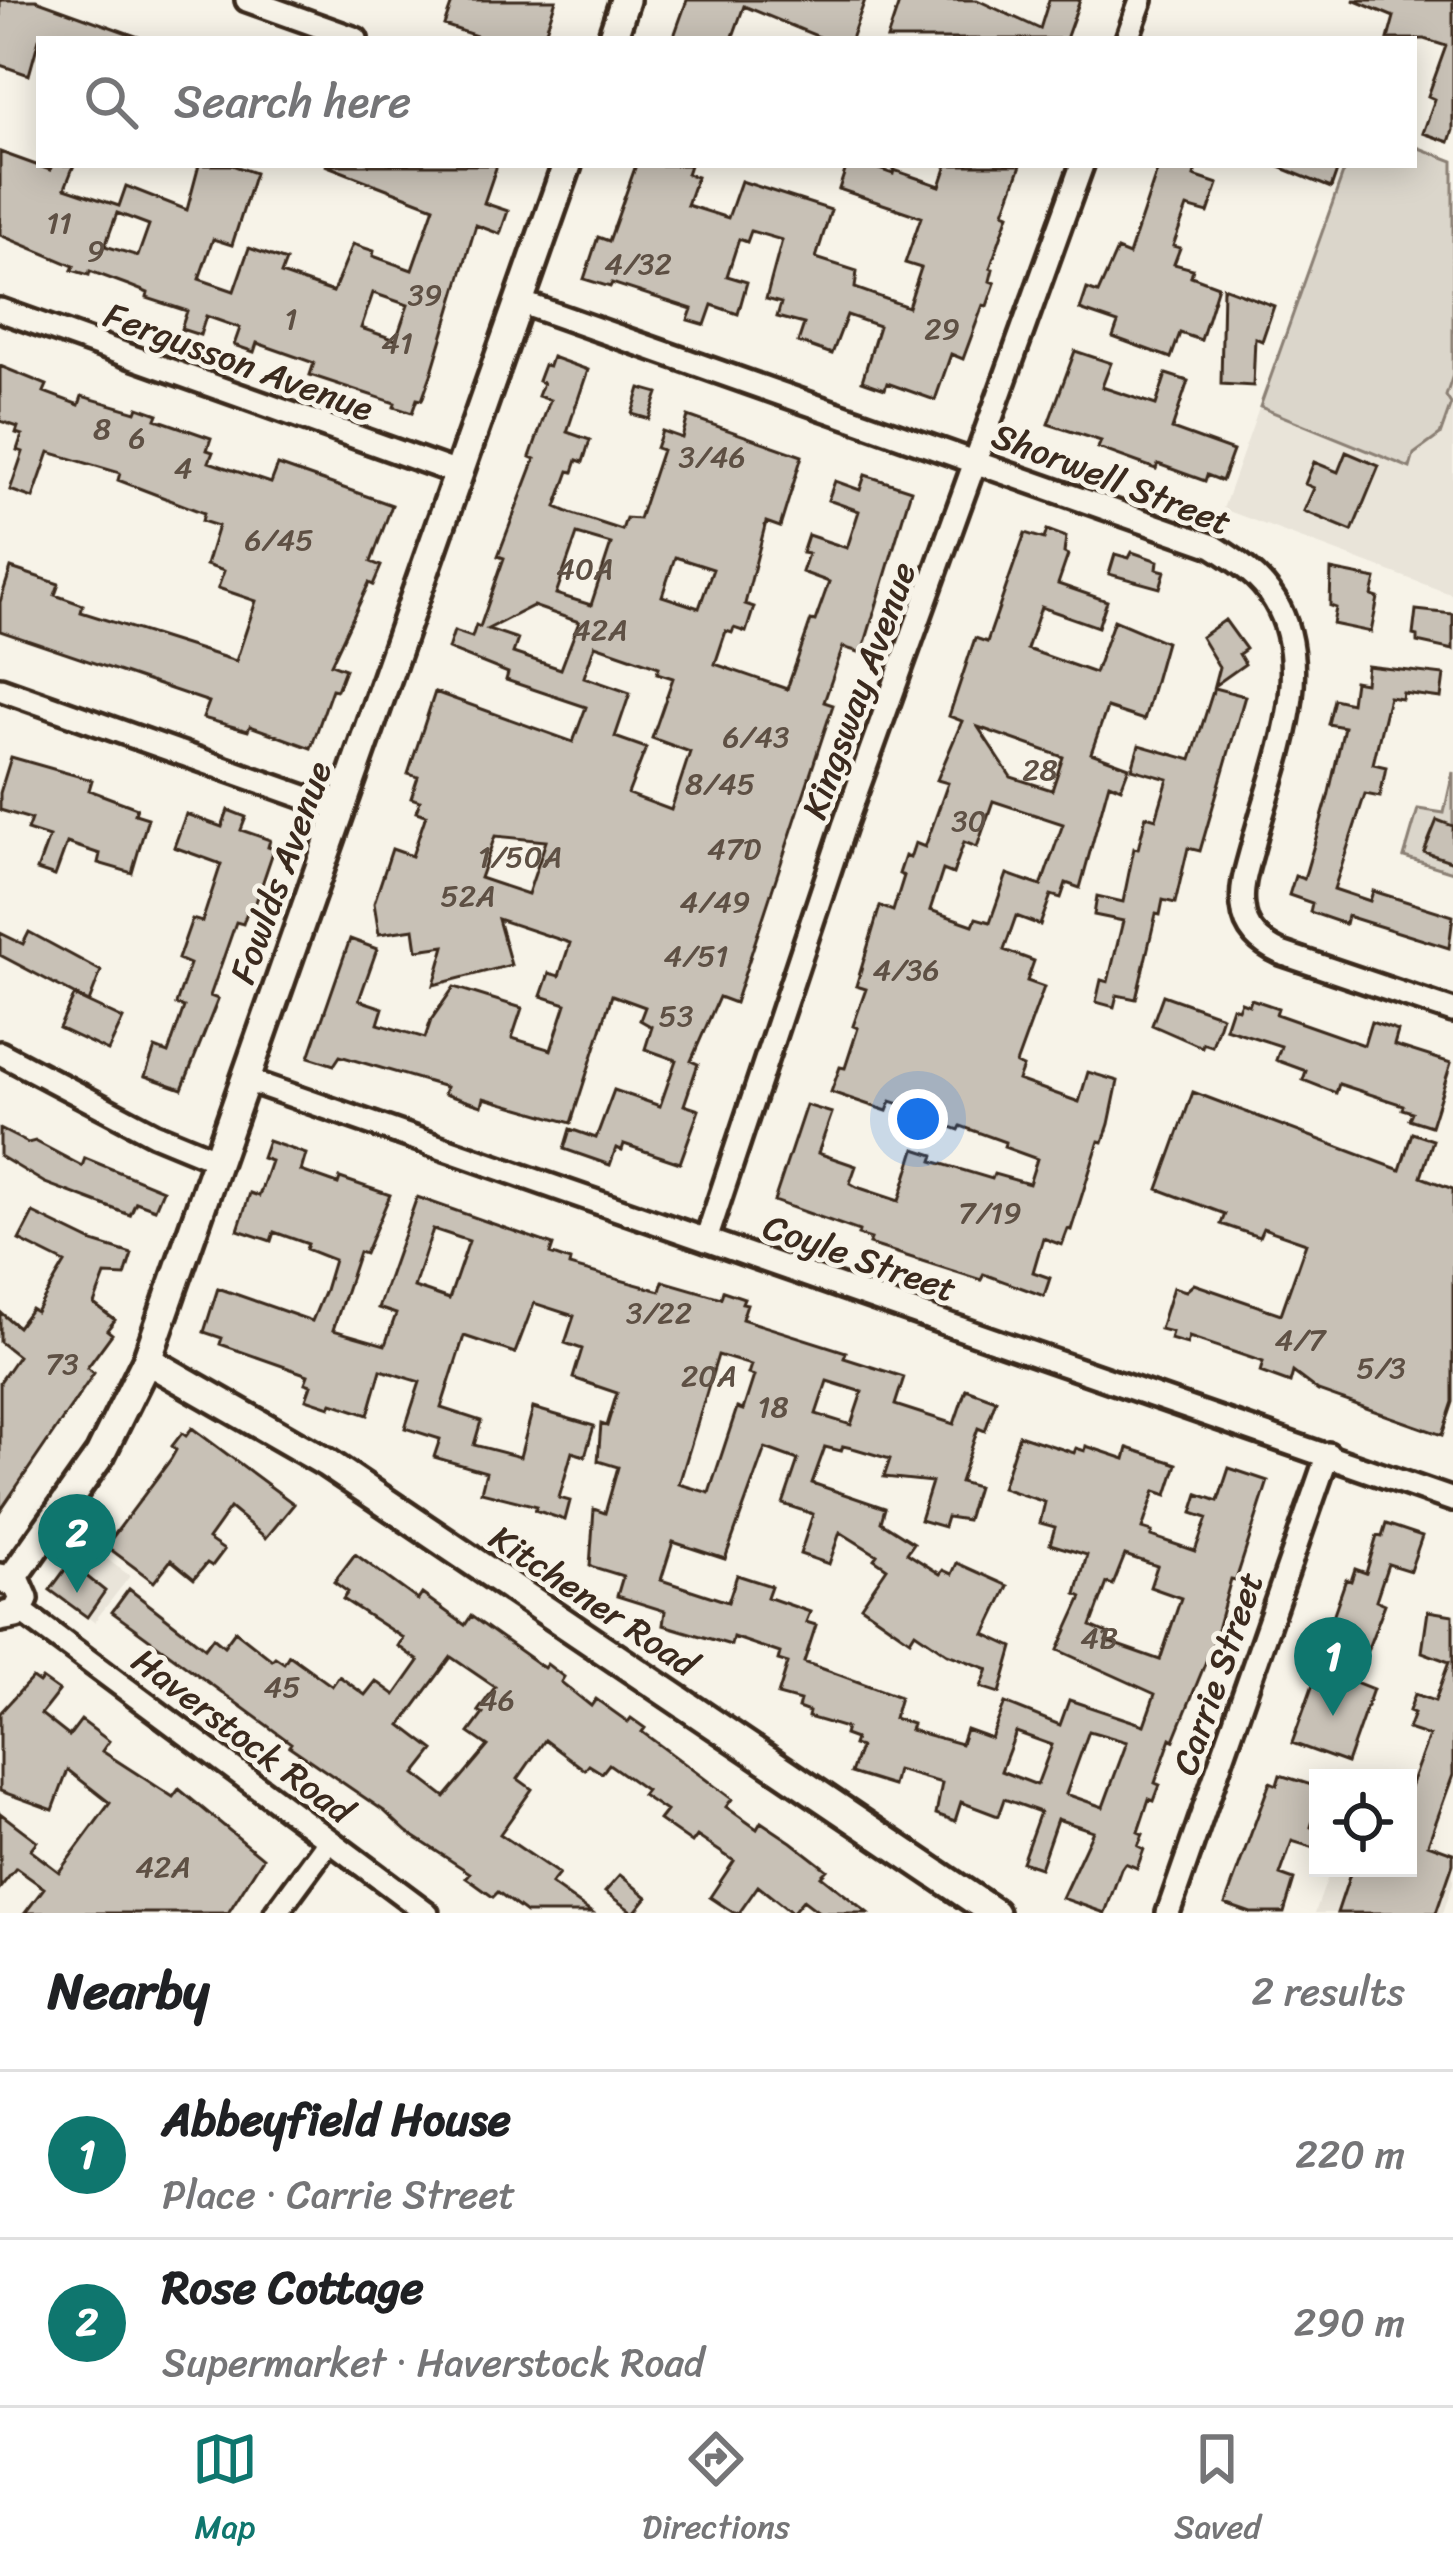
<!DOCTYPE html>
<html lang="en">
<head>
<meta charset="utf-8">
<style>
  :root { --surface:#fff; --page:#f6f6f6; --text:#202124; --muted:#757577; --line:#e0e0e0; --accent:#0f766e }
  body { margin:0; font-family:Sriracha,sans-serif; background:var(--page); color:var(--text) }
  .controls { position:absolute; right:36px; bottom:36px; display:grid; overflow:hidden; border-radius:0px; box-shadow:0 6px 30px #0003 }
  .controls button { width:108px; height:108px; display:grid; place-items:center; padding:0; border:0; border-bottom:3px solid var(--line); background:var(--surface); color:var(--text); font:60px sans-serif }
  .you { position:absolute; left:918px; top:1119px; width:42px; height:42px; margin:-30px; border:9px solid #fff; border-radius:50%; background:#1a73e8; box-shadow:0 0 0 18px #1a73e833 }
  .badge { display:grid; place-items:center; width:78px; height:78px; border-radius:50%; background:var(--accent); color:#fff; font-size:39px; font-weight:700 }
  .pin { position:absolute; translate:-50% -99px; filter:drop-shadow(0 3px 6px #0008) }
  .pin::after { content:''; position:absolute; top:63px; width:42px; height:36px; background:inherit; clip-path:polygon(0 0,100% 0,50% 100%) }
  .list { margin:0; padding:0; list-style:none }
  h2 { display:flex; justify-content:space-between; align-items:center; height:156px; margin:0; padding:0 48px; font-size:51px }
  h2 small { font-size:39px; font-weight:400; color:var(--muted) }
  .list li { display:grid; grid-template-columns:78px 1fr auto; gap:36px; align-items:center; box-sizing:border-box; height:168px; padding:0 48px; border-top:3px solid var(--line) }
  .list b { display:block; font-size:45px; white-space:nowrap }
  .list p { margin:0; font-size:39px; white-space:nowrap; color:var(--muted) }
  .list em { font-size:39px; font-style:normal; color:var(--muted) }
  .icon { flex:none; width:66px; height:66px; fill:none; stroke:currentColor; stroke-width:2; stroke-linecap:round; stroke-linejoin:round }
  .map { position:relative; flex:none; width:1453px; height:1913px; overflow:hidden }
  .search { position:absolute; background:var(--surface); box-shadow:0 6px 30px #0003; left:36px; right:36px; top:36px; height:132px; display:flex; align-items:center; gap:30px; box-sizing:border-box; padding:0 42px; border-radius:0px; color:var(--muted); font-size:45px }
  .sheet { height:492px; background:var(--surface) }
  nav { display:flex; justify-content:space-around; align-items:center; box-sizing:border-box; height:168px; border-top:3px solid var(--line); background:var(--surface); font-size:33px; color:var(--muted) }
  nav a { display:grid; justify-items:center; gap:6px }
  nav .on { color:var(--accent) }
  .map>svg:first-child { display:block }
  .built { fill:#e9e4d9 }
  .green { fill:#dbd6cb; stroke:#8b8074; stroke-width:3 }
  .building { fill:#c8c1b6; stroke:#3b2a1e; stroke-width:3; fill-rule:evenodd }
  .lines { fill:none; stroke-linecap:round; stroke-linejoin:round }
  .minor-casing { stroke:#3b2a1e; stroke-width:30 }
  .tertiary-casing { stroke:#3b2a1e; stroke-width:36 }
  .minor { stroke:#f7f3e8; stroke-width:21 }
  .tertiary { stroke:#f7f3e8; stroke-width:27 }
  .labels { text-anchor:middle; stroke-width:10; stroke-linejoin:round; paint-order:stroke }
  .number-label { font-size:30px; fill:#5e5044 }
  .street-label { font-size:36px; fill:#3b2a1e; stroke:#f7f3e8 }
</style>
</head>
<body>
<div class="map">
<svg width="1453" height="1913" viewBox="0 0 1453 1913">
  <rect width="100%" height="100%" fill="#f7f3e8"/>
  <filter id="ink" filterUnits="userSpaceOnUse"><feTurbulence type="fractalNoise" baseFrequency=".00833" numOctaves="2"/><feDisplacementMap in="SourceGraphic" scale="24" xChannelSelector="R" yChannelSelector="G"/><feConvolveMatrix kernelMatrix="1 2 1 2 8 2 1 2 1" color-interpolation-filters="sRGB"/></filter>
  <g filter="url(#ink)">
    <path class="built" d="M1414,146L1453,160V595L1223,509L1346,165H1414Z
      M84,1542L130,1576L94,1622L50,1590Z
      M1408,1838L1453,1853V1883L1443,1913H1315L1331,1868H1408Z"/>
    <path class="green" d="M1414,146L1453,161V375L1446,396L1451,404L1440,435L1414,454L1410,468L1260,407L1346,165H1414Z
      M1453,772V872L1404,857L1418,809L1444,813Z"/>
    <path class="building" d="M0,0H36L144,39H39L29,75L0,65Z
      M453,0H556L543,39H485L444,25Z
      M687,0H865L851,39H824L744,6L732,39H673Z
      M900,0H977L1040,29L1049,0H1080L1066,39H887Z
      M1353,0H1453V130L1449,142L1423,133L1435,99L1428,96L1446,46L1424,39H1388L1394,17Z
      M0,152L50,170L52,165H74L65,188L119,206L126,186L187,210L199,165H232L255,173L232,245L213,239L199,279L234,291L249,248L286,261L281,274L333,292L353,244L374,251L373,256L412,270L434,207L325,165H497L484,203L508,211L500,234L476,225L431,375L422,400L417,399L412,413L394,407L395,403L310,375L314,363L257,343L254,352L234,345L240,328L206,316L200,335L181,329L187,311L147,298L148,293L128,285L90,271L89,275L72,270L74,266L0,235ZM117,213L149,225L138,256L105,246ZM373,293L408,305L396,340L361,328Z
      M636,165H690L687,174L697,177L687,205L728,218L741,181L831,210L816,258L857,271L855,288L908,307L921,268L905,263L921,217L839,189L847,165H868L893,174L894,170L940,186L947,165H1021L1004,212L1009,214L990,268L993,269L990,281L995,283L987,306L983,305L963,359L951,354L935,400L887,383L885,389L862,381L879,326L847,315L832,354L798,342L804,324L777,317L781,303L766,299L782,240L751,231L747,242L739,239L727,276L747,282L738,314L712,305L705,325L688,320L692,309L612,283L610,287L584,279L598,237L609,241Z
      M1159,165H1197L1194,176L1218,184L1208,213L1187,207L1173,246L1180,248L1174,264L1193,269L1191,276L1218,286L1201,340L1180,333L1171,358L1113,337L1118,323L1080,310L1087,289L1098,293L1117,250L1129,255Z
      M1275,165H1339L1331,188Z
      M1223,287L1274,306L1262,341L1255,338L1253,386L1221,384Z
      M1075,351L1111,363L1102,387L1156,405L1166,374L1188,381L1172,429L1233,451L1222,481L1207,475L1205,481L1158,464L1156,469L1098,448L1101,441L1048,424Z
      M552,357L588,370L567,432L590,440L583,462L577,460L573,472L569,471L556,507L570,513L622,530L626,518L639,519L662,450L656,448L662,431L682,438L688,416L802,456L780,527L766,522L745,604L754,607L746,632L734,628L732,633L726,631L715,664L787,689L811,620L815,621L829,582L802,572L808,554L802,553L808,535L847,548L859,511L828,500L835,481L860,490L865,475L911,490L862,653L843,647L824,702L833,705L735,1003L719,997L691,1061L698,1064L684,1105L699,1110L680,1163L624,1144L622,1150L616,1148L610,1165L564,1149L570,1129L596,1138L614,1090L660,1106L676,1060L645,1049L652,1027L640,1020L645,1007L612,995L571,1123L484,1098L482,1106L444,1094L446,1087L340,1056L334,1065L309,1057L350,939L377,949L359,1000L383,1008L378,1024L425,1038L431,1020L454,987L522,1008L512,1038L551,1050L566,1004L541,996L549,973L559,976L570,943L498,919L511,965L434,985L445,946L417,950L414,929L379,934L374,903L392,849L412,856L426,815L416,812L420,801L411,798L418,777L408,774L435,692L573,742L586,707L506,680L508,673L448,649L454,631L472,637L476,625L480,627L504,558L498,556L535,459L530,457L550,400L538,396L543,383L538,381L544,365L549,366ZM577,534L611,544L591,605L556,594ZM675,557L713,569L699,608L662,596ZM533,606L579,622L561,669L513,653L518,639L488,629ZM595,645L659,667L657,673L673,678L652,738L690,752L671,810L628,794L646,748L615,737L630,693L584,677ZM495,836L546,841L528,894L480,878Z
      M0,366L47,385L44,392L79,405L82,396L136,412L138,407L158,414L156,419L211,438L207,450L213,452L209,462L271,483L278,465L392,505L371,562L381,566L373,585L369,583L331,664L345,669L337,690L332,689L311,748L250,726L248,731L203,718L209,702L0,631V602L11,568L59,584L55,595L83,605L81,612L236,661L256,601L218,588L224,571L206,565L218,526L202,521L204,513L118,480L120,473L49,452L33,498L10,490L23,452L17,450L22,435L16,433L18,427L0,421Z
      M640,388L658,393L649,419L632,414Z
      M1346,452L1379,466L1352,531L1304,511L1314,488L1305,484L1314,462L1338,472Z
      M1047,530L1066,537L1064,553L1068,555L1058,584L1107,601L1098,627L1041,607L1027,649L1095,673L1114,620L1166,642L1144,720L1107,708L1091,753L1129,767L1121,788L1109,783L1080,888L1066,883L1061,898L1051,895L1040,925L1016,916L1004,950L1034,961L1027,981L1044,987L1016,1064L1023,1067L1018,1080L1079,1102L1088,1072L1118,1081L1109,1124L1103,1142L1099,1141L1071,1230L1068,1229L1062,1245L1043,1238L1033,1272L1050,1278L1044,1296L984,1274L981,1280L869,1244L871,1239L858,1235L859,1231L774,1201L806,1105L832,1113L818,1153L856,1166L850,1183L857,1187L899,1201L915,1149L934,1155L932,1161L992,1179L994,1174L1029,1184L1037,1159L1004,1147L1005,1142L961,1126L959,1130L937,1122L939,1117L891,1101L887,1111L831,1092L840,1067L845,1068L858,1028L853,1026L866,989L856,986L880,906L893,911L904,876L899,874L905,856L910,858L915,843L925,847L948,783L937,780L962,721L949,716L975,638L987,642L1025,533L1044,539ZM978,727L1063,757L1052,790L1011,777ZM993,801L1063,824L1041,886L1007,874L990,922L976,918L973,925L930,910L943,870L953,874L964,842L977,847Z
      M1132,552L1158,561L1157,569L1165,571L1160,588L1109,574L1115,554L1129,558Z
      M1331,570L1376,579L1372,596L1378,598L1371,632L1333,624L1336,608L1330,606Z
      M1416,610L1453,614V650L1417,642V636L1413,635Z
      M1225,620L1246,649L1239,654L1245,664L1214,686L1219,667L1201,637Z
      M1367,666L1444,675L1441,698L1403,693L1402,699L1389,697L1373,764L1386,767L1380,797L1365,794L1334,889L1370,901L1373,891L1453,916L1449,948L1347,916L1345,924L1310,912L1312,903L1289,895L1295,876L1304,879L1328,797L1344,727L1328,724L1334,699L1351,703L1354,681L1365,683Z
      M1214,688L1245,696L1200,851L1188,848L1175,903L1163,900L1160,915L1156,914L1136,999L1117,995L1114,1007L1096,1002L1101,980L1108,982L1123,921L1094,915L1097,896L1123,902L1134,848L1138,849L1146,816L1156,819L1168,779L1132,769L1139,745L1191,760Z
      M11,757L92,780L89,790L137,808L135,814L148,818L132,873L98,863L100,854L67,843L55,876L37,870L49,837L27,830L31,819L0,810V793Z
      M228,810L246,817L241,830L270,840L268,847L274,849L253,911L248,909L243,924L236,922L210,996L218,999L182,1089L145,1076L155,1048L168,1053L184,1007L176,1004L190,964L178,959L192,919L202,922L221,864L174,847L186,814L222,827Z
      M1437,820L1453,826V862L1424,852Z
      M29,932L101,971L89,1002L0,955V933L23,944Z
      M1163,995L1222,1016L1212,1046L1203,1043L1202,1047L1152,1025Z
      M74,996L123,1019L108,1051L59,1028Z
      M1251,999L1278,1008L1276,1014L1364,1045L1371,1022L1398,1031L1394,1045L1451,1063L1431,1126L1409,1119L1412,1112L1402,1109L1403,1105L1339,1084L1336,1093L1303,1080L1306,1071L1276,1060L1281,1046L1225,1028L1232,1007L1238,1009L1241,1002L1249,1005Z
      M1193,1092L1400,1170L1412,1133L1433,1140L1421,1177L1453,1189V1402L1442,1435L1318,1391L1293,1372L1290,1383L1260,1372L1263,1362L1189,1337L1187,1344L1170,1339L1172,1332L1160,1329L1173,1287L1186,1291L1194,1284L1281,1314L1306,1243L1263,1228L1259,1237L1221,1224L1225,1214L1158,1189Z
      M0,1129L28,1143L35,1141L82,1166L85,1158L163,1190L155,1209L136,1202L130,1215L45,1183L0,1156Z
      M268,1141L306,1154L301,1171L338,1184L340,1178L390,1195L365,1254L359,1252L333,1330L385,1345L396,1314L378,1308L417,1197L553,1245L550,1254L570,1261L569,1266L660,1291L663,1281L721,1298L723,1291L744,1298L742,1303L747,1304L742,1319L846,1352L844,1358L904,1377L895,1405L954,1424L966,1389L996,1400L985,1431L978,1428L960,1482L977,1487L967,1520L947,1517L944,1527L920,1520L932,1482L884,1477L890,1459L856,1449L843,1446L841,1451L825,1447L812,1483L885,1508L881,1522L914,1543L907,1553L940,1574L943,1570L952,1574L957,1563L1008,1586L985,1634L1013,1647L1000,1693L981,1687L988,1669L947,1654L915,1632L910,1640L861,1606L887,1568L874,1559L877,1555L840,1532L829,1564L800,1554L813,1514L783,1504L798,1460L765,1448L725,1559L673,1542L661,1580L728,1602L737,1575L771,1586L767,1597L810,1612L806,1622L816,1625L804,1662L900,1697L894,1718L912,1724L910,1730L961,1744L966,1729L991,1738L1005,1703L1060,1725L1069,1700L1144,1725L1155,1694L1058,1650L1082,1597L1076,1594L1087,1555L1050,1544L1055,1527L1040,1523L1045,1502L1002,1488L1019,1435L1074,1453L1076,1448L1085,1451L1086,1446L1125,1459L1128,1448L1177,1464L1167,1495L1155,1491L1142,1529L1152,1532L1151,1536L1195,1551L1207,1518L1192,1513L1198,1494L1218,1501L1229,1468L1268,1481L1236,1580L1231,1579L1213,1644L1174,1740L1171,1738L1155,1783L1160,1785L1154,1801L1149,1799L1138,1832L1143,1834L1138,1846L1144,1849L1137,1868L1125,1863L1121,1869L1105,1913L1062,1898L1093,1831L1057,1819L1040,1868L1022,1862L1040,1812L1004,1799L998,1816L961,1802L955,1821L936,1814L942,1783L897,1770L893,1786L851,1773L860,1747L853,1745L855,1739L844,1735L846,1728L808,1717L809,1712L798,1708L800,1701L778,1695L788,1663L778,1660L780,1653L733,1637L731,1645L663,1625L665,1611L617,1596L623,1576L590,1566L594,1509L605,1513L618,1467L598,1461L601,1424L607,1426L617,1393L573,1378L582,1349L565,1343L574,1316L534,1303L515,1353L464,1336L441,1408L481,1421L474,1445L520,1457L533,1408L594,1426L585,1456L572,1452L559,1498L570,1501L565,1520L535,1510L537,1506L481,1492L486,1472L434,1457L440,1439L405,1428L420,1382L381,1370L368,1415L332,1403L330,1407L306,1399L311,1385L305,1383L308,1375L220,1344L222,1338L204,1332L218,1288L312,1321L325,1290L334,1260L306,1249L308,1244L274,1232L271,1241L238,1230L250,1193L259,1196L271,1161L262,1158ZM433,1229L469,1241L449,1299L414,1287ZM718,1355L751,1365L748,1374L754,1376L743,1410L737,1408L709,1493L679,1484ZM827,1381L862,1392L851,1425L816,1414ZM1125,1555L1157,1566L1150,1587L1181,1598L1160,1660L1106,1641L1109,1634L1091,1626L1107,1583L1113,1585ZM1089,1731L1127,1742L1103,1807L1066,1794ZM1016,1732L1052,1745L1037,1785L1001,1771Z
      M33,1213L93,1242L132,1254L125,1276L105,1275L94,1304L115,1320L107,1330L112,1334L87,1368L94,1373L0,1511V1382L18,1356L0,1342V1312L18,1327L31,1309L36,1312L65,1263L19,1240Z
      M192,1428L294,1504L266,1538L230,1508L208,1539L224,1550L212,1566L207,1563L194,1579L171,1560L154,1582L106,1546L171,1459L176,1450L172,1446L182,1433L186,1436Z
      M1386,1524L1422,1536L1410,1571L1388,1564L1376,1600L1385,1604L1355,1682L1373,1689L1347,1763L1292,1743L1322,1659L1319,1658L1323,1645L1318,1644L1325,1624L1330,1625L1346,1579L1351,1581L1355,1569L1366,1573L1377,1536L1382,1537Z
      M355,1554L418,1600L422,1594L465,1625L471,1616L544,1668L547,1664L564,1677L561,1682L591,1706L596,1699L628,1722L631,1718L645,1728L642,1732L732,1799L726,1807L757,1829L761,1822L791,1842L827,1870L821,1876L868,1913H820L803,1900L792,1913L758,1886L739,1913H734L710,1897L734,1861L697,1836L692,1843L659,1820L666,1811L642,1795L646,1790L609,1764L602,1773L589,1765L585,1770L545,1740L518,1779L532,1789L500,1834L559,1874L551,1884L592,1913H526L498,1892L493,1897L475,1884L466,1878L470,1873L407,1832L384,1811L289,1746L291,1743L112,1612L129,1589L205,1648L213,1637L224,1646L235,1631L272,1660L275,1657L284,1663L289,1655L332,1686L339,1676L365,1695L376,1681L395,1695L419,1661L398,1646L403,1638L343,1599L348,1592L334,1582ZM451,1657L495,1687L478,1711L483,1714L469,1733L488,1746L445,1797L415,1774L434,1750L401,1725Z
      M70,1563L105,1591L87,1617L50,1590Z
      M1428,1611L1453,1615V1775L1428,1844L1453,1853V1864L1436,1913H1337L1352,1868H1408L1412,1825L1408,1824V1792L1429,1736L1408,1729L1414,1713L1409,1711L1415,1694L1435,1701L1449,1662L1422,1652Z
      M32,1678L39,1683L42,1679L59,1691L41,1714L69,1736L81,1720L109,1741L102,1751L173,1797L179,1789L263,1858L228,1913H25L44,1888L16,1868L0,1888V1813L37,1841L30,1850L59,1872L110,1803L68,1770L53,1810L0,1791V1713Z
      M1280,1775L1318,1787V1805L1311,1827L1318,1830V1849L1292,1841L1280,1875L1294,1880L1284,1913H1251L1225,1904L1270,1782L1277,1785Z
      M620,1875L647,1897L634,1913L605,1892Z"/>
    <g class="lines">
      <g class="minor-casing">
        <path id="minor" d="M247,0L356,39
          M1127,39L1141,0
          M517,301L1213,546C1237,561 1260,576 1275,601C1317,671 1273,769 1254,842C1249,862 1240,885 1243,906C1245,930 1260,943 1281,953L1453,1011
          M0,310L457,473
          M0,689L341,810
          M0,1053L154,1134L217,1160
          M244,1079L1453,1500
          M706,1240L844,826L1082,165
          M20,1610L427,1913
          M276,1913L329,1841
          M1168,1913L1328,1454"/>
      </g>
      <g class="tertiary-casing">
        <path id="tertiary" d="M612,39L625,0
          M147,1360L327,1463L994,1913
          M0,1578L17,1583L24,1599L16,1614L0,1617
          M12,1579L100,1455L147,1360L567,165"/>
      </g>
      <use href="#minor" class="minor"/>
      <use href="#tertiary" class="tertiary"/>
    </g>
  </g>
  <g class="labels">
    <g class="number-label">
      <text x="59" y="233">11</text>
      <text x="96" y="261">9</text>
      <text x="638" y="274">4/32</text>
      <text x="425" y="305">39</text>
      <text x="291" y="329">1</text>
      <text x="942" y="339">29</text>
      <text x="397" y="353">41</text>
      <text x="102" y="439">8</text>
      <text x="137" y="448">6</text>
      <text x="712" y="467">3/46</text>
      <text x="183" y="478">4</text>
      <text x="279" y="550">6/45</text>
      <text x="585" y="579">40A</text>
      <text x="600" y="640">42A</text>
      <text x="756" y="747">6/43</text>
      <text x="1040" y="780">28</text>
      <text x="720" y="794">8/45</text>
      <text x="969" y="831">30</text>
      <text x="734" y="859">47D</text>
      <text x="520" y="867">1/50A</text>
      <text x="468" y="906">52A</text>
      <text x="715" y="912">4/49</text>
      <text x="696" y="966">4/51</text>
      <text x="906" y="980">4/36</text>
      <text x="676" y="1026">53</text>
      <text x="990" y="1223">7/19</text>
      <text x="659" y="1323">3/22</text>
      <text x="1300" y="1350">4/7</text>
      <text x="62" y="1374">73</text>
      <text x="1381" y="1378">5/3</text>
      <text x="709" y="1386">20A</text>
      <text x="773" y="1417">18</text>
      <text x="1099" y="1648">4B</text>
      <text x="282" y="1697">45</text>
      <text x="497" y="1710">46</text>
      <text x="163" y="1877">42A</text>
    </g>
    <g class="street-label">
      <text transform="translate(239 361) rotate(20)" y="13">Fergusson Avenue</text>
      <text transform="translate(1112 478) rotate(21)" y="13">Shorwell Street</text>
      <text transform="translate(858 690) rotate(-70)" y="13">Kingsway Avenue</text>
      <text transform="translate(280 872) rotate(-70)" y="13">Fowlds Avenue</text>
      <text transform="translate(860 1257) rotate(19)" y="13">Coyle Street</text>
      <text transform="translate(594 1600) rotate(34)" y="13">Kitchener Road</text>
      <text transform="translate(1217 1673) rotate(-71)" y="13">Carrie Street</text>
      <text transform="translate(243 1735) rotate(37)" y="13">Haverstock Road</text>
    </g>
  </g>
</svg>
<div class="controls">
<button><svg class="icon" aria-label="locate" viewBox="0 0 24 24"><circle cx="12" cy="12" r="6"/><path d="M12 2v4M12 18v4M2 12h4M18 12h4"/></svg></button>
</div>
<div class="you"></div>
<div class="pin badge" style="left:1333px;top:1716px">1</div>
<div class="pin badge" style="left:77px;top:1593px">2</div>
<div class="search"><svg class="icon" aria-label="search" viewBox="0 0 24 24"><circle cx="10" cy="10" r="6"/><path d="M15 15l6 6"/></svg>Search here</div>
</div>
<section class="sheet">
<h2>Nearby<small>2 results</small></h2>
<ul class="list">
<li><span class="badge">1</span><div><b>Abbeyfield House</b><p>Place · Carrie Street</p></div><em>220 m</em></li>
<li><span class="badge">2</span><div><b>Rose Cottage</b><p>Supermarket · Haverstock Road</p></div><em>290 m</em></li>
</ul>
</section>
<nav>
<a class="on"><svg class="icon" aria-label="map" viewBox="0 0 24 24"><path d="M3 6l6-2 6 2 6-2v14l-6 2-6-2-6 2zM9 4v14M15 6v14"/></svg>Map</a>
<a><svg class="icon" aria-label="directions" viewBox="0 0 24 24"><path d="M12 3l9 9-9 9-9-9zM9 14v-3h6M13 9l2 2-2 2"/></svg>Directions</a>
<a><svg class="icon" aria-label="saved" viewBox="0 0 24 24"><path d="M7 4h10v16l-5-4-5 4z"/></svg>Saved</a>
</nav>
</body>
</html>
